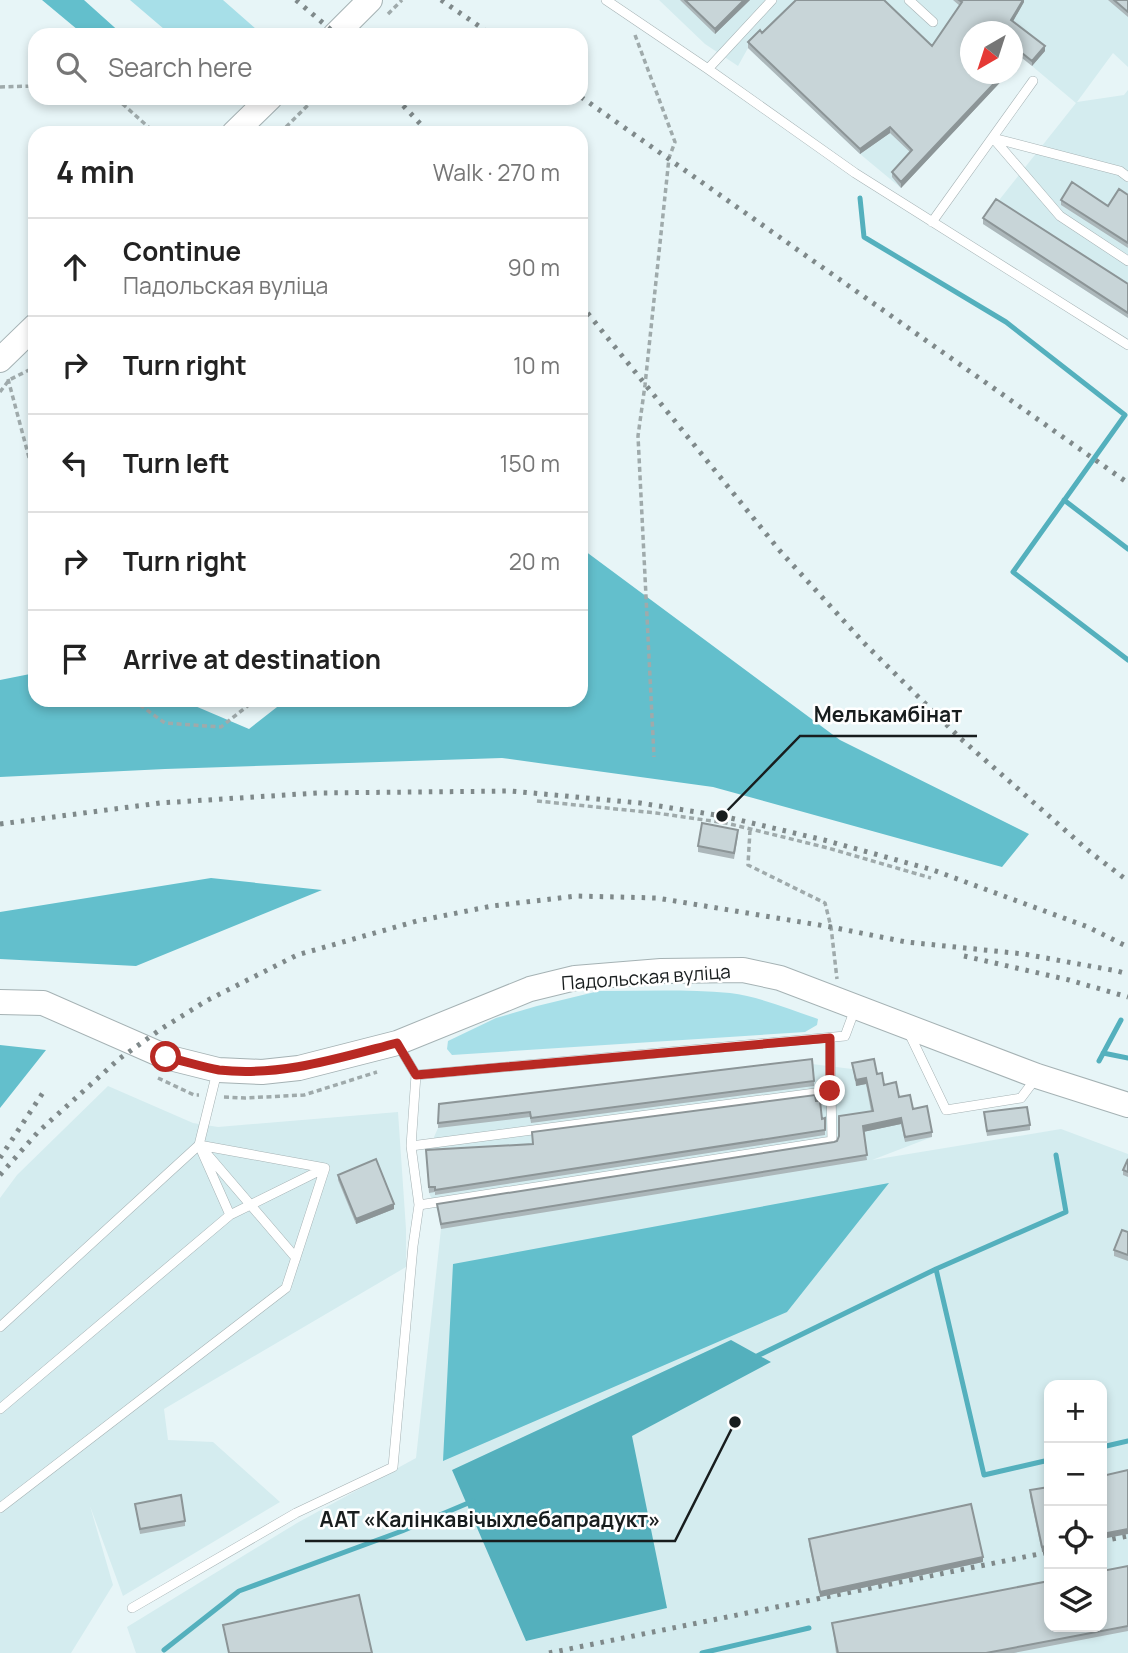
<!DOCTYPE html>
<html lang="en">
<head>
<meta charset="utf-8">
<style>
  :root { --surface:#fff; --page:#f2f2f2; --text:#222; --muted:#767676; --line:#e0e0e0 }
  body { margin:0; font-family:Manrope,sans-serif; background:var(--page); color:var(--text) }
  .controls { position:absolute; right:21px; bottom:21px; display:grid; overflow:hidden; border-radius:14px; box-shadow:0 4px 10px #0003 }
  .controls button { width:63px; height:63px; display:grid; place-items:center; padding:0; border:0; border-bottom:2px solid var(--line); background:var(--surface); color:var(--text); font:35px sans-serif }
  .compass { position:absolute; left:960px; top:21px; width:63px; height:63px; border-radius:50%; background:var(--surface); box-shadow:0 4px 10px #0003; rotate:219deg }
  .stop { position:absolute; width:21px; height:21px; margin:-16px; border:5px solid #b82923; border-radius:50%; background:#fff }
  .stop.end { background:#b82923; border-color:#fff; box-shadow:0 2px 7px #0008 }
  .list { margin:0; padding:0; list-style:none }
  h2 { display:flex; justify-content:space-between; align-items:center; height:91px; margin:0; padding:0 28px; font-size:30px }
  h2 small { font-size:23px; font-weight:400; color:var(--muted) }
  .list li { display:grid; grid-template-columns:46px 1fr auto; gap:21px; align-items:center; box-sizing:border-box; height:98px; padding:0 28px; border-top:2px solid var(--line) }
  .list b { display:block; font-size:26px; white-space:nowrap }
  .list p { margin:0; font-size:23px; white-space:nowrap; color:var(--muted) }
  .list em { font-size:23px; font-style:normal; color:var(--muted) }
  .icon { flex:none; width:38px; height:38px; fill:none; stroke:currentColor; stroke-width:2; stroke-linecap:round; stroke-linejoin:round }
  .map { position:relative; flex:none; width:1128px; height:1653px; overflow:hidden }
  .search { position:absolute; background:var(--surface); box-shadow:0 4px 10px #0003; left:28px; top:28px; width:560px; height:77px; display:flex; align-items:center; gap:18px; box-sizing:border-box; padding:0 24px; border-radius:21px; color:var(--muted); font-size:26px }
  .panel { position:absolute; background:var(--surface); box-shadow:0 4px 10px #0003; left:28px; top:126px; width:560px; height:581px; border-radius:21px }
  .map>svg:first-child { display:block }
  .built { fill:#d4ecef; fill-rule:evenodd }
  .green { fill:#a7dfe8 }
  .forest { fill:#63bfcc }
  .water { fill:#54b0bd }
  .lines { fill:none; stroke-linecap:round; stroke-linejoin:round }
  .stream { stroke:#54b0bd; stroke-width:5 }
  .lane-casing { stroke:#a5b2b4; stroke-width:10 }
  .secondary-casing { stroke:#a5b2b4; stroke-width:26 }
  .path { stroke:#9faaab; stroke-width:3.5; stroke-dasharray:5 3.5; stroke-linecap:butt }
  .lane { stroke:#fff; stroke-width:9 }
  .secondary { stroke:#fff; stroke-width:24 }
  .rail { stroke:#7f898a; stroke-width:5; stroke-dasharray:3.5 7; stroke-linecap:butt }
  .wall { fill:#acb7ba }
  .shaded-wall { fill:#8c9597 }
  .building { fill:#c8d5d8; stroke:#8c9597; stroke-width:2 }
  .route { stroke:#b82923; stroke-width:9 }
  .labels { text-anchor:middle; stroke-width:5; stroke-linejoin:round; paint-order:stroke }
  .street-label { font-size:19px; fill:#181d1e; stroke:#fff }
  .leader { fill:none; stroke:#181d1e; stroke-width:2.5 }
  .callout-dot { fill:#181d1e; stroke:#fff; stroke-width:2.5 }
  .callout-label { font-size:21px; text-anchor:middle; font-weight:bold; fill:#181d1e; stroke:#fff; stroke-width:5; stroke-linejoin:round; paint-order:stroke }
</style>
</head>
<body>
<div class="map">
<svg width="1128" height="1653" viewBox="0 0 1128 1653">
  <rect width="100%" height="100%" fill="#e7f5f7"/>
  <path class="built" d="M659,0H1128V67L1113,53L1077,102L1124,95L1128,90V318L983,224L996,204L1076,103L1032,66L1045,51L1012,32H970V74L901,188L860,154L748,48L738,66L705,44Z
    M812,1064L852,1069L874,1064L877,1079L884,1090L913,1114L927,1111L932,1137L872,1160L1061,1129L1128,1154V1653H136L127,1627L297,1523L416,1458L441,1229L438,1212L429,1193L426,1155L438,1128L439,1109ZM1049,1385H1102V1627H1049Z
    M108,1086L193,1123L218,1127L398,1112L406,1229V1267L164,1409L168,1440L213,1442L280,1502L123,1596L90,1506L113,1585L71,1653H0V1198L17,1175Z"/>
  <path class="green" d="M130,0H223L263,35H171Z
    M599,991C642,991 686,989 730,993C760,997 790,1009 818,1019L817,1025L805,1032L452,1055L447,1049L448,1041L496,1018L537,1006Z"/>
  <path class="forest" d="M42,0H84L123,35H84Z
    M581,548L840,740L1029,834L1002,867L713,787L502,758L165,769L0,777V680L35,673V700H181L249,729L286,700H581Z
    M211,878L322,890L136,966L0,959V912Z
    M0,1045L46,1050L0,1108Z
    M889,1183L787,1312L443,1461L453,1264Z"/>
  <path class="water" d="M731,1340L771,1362L632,1436L667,1608L526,1641L452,1470Z"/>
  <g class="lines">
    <path class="stream" d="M860,198L864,237L1006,322L1125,415L1013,572L1128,660
      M1064,500L1128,549
      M1103,1053L1128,1058
      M1099,1061L1121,1020
      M936,1269L984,1475L1049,1460
      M753,1358L936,1269L1066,1212L1056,1155
      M1102,1447L1128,1441
      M164,1650L239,1591L402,1531L473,1501
      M702,1653L809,1628"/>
    <g class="lane-casing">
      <path id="lane" d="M606,0L708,69L855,173L1128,345
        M909,0L933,22
        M708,69L772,0
        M993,138L1060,216L1128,261
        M993,138L1120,171L1128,177
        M932,222L1033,81
        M909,1033L946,1110L1021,1098L1036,1078
        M397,1043L416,1075
        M217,1072L199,1145L230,1215
        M411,1146L830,1091
        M207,1154L296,1258
        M419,1205L832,1141L830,1038
        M0,1327L199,1145
        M0,1409L230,1215L325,1168
        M0,1508L286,1288L325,1168L199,1145
        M132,1608L296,1513L393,1467L413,1246L419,1205L411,1146L416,1075L845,1036L855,1009"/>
    </g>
    <g class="secondary-casing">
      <path id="secondary" d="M335,35L370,0
        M234,133L270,98
        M0,360L35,326
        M0,1002L43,1003L166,1057L218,1070L262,1072L299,1068L397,1043L530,989L575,978L661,971L743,970L780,978L1037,1076L1128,1105"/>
    </g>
    <path class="path" d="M388,14L402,0
      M635,35L675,142L669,158L645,385L638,436L654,757
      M0,87L35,86
      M116,98L155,133
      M280,133L315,98
      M8,379L35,480
      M0,392L9,380L35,367
      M133,700L165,723L221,727L255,700
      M537,801L656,813L726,823L828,848L931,878
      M750,830L748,865L825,903L831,927L837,979
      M158,1078L194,1095H199
      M224,1097L245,1098L304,1095L377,1072"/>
    <use href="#lane" class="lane"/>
    <use href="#secondary" class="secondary"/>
    <path class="rail" d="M296,0L337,35
      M441,0L492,35
      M581,97L1128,483
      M396,98L429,133
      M581,305L780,551L864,643L960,738L1090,852L1128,881
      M0,824L160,803L317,793L511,791L640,803L722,816L824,840L933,870L1088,927L1128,947
      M964,956L1069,980L1128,997
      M0,1158L44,1091
      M0,1175L38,1132L119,1059L161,1029L206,1001L297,955L417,921L492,906L576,896L657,898L831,927L906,942L1024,954L1117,971L1128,974
      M1102,1541L1128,1536
      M549,1653L1049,1552"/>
  </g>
  <path class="wall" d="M680,0H750L715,34Z
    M953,0H1024V2L1013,21L1045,51L1032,66L1022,58L1012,69V32L970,74H1008L901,188L892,177V172L910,152L890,133L860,154L748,48V42L762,33L932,46L960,6Z
    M1108,0H1128V17Z
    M1128,195V248L1061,205V200L1108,206Z
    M983,218L1128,284V318L983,224Z
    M738,835L734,859L698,852V846Z
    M852,1063L877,1074L884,1085L913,1109L932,1132V1137L905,1142L901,1124L863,1132L867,1160L441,1229L437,1204L834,1142L871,1111L866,1084L856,1086Z
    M814,1081V1086L531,1123L530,1117L438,1128L439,1104Z
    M816,1101L822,1119L825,1118V1135L435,1195V1192L429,1193L426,1150L533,1144Z
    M984,1112L1030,1125V1130L987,1136Z
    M1128,1159V1177L1123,1175V1170Z
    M338,1175L394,1209L356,1224L338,1180Z
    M1128,1232V1261L1114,1256V1250Z
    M1049,1487V1550L1042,1552L1030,1496V1490Z
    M135,1504L185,1521V1526L140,1534Z
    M809,1539L983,1562L820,1597L809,1544Z
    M1128,1566V1631L1014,1653H836L832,1623Z"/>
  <path class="shaded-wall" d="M744,0H750L715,34V29Z
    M1023,0H1024V2L1011,25V20Z
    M1045,46V51L1032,66V61Z
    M1022,53V58L1012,69V63Z
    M1003,74H1008L901,188V182Z
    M890,127V133L860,154V149Z
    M866,1078V1084L856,1086V1080Z
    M901,1118V1124L863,1132V1126Z
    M394,1204V1209L356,1224V1219Z
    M1128,1529V1534L1102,1539V1534Z
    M1049,1545V1550L1042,1552V1547Z
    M983,1557V1562L820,1597V1592Z"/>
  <path class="building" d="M685,0H744L715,29Z
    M796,0H884L932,46L962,2L959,0H1023L1011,20L1045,46L1032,61L1022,53L1012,63V32H970V74H1003L901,182L892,172L912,150L890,127L860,149L748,42L760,30L762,33Z
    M1114,0H1128V12Z
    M1072,182L1108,206L1119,189L1128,195V243L1061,200Z
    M996,199L1128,284V313L983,218Z
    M702,823L738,830L734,853L698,846Z
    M812,1059L814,1081L531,1118L530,1112L438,1123L439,1104Z
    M874,1059L877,1074L882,1073L884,1085L896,1082L899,1097L910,1095L913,1109L927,1106L932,1132L905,1137L901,1118L863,1126L867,1155L441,1224L437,1204L834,1142L837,1141L839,1136V1116L873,1111L866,1078L856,1080L852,1063Z
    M815,1095L816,1101H820L822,1119L825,1118V1130L435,1190V1187H429L426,1150L533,1144L532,1132Z
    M1027,1107L1030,1125L987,1131L984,1112Z
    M376,1159L394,1204L356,1219L338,1175Z
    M1128,1159V1172L1123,1170Z
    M1122,1230L1128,1232V1255L1114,1250Z
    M1128,1470V1529L1102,1534V1476Z
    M1049,1487V1545L1042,1547L1030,1490Z
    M181,1495L185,1521L140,1529L135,1504Z
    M971,1504L983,1557L820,1592L809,1539Z
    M1128,1566V1626L986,1653H838L832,1623L1049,1581V1627H1102V1571Z
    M359,1595L372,1653H229L223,1625Z"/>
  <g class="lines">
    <path class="route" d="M166,1057C184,1061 202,1067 219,1070C280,1077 339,1058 397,1043L416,1075L830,1038V1091"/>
  </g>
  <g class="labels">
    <g class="street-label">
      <text transform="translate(646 977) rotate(-4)" y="7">Падольская вуліца</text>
    </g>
  </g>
  <path class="leader" d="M722 816L800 736H977M735 1422L675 1541H305"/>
  <g class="callout-dot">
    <circle cx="722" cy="816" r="7"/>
    <circle cx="735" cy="1422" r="7"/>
  </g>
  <g class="callout-label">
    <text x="888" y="722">Мелькамбінат</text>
    <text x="490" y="1527">ААТ «Калінкавічыхлебапрадукт»</text>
  </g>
</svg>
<div class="controls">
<button>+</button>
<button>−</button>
<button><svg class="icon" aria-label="locate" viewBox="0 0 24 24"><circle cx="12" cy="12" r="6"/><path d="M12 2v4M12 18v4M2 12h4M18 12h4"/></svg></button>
<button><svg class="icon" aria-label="layers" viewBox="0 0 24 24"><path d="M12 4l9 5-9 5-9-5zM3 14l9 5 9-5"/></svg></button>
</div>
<svg class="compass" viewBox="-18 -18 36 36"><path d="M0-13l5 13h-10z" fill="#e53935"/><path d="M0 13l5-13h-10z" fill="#767676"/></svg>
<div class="stop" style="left:166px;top:1057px"></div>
<div class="stop end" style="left:830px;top:1091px"></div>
<div class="search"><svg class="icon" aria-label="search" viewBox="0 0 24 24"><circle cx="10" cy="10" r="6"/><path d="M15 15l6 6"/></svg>Search here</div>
<section class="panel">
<h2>4 min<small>Walk · 270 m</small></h2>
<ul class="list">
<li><svg class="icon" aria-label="ahead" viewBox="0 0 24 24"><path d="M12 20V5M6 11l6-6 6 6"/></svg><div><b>Continue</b><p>Падольская вуліца</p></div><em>90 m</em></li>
<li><svg class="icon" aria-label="right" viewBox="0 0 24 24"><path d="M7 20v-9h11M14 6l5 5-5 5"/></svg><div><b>Turn right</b></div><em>10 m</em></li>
<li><svg class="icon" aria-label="left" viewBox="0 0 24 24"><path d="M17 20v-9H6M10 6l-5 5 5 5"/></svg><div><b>Turn left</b></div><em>150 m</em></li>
<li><svg class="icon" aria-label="right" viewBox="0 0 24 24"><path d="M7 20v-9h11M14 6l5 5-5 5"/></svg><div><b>Turn right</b></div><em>20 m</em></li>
<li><svg class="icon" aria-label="arrive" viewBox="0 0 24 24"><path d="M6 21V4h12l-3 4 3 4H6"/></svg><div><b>Arrive at destination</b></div></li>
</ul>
</section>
</div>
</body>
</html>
